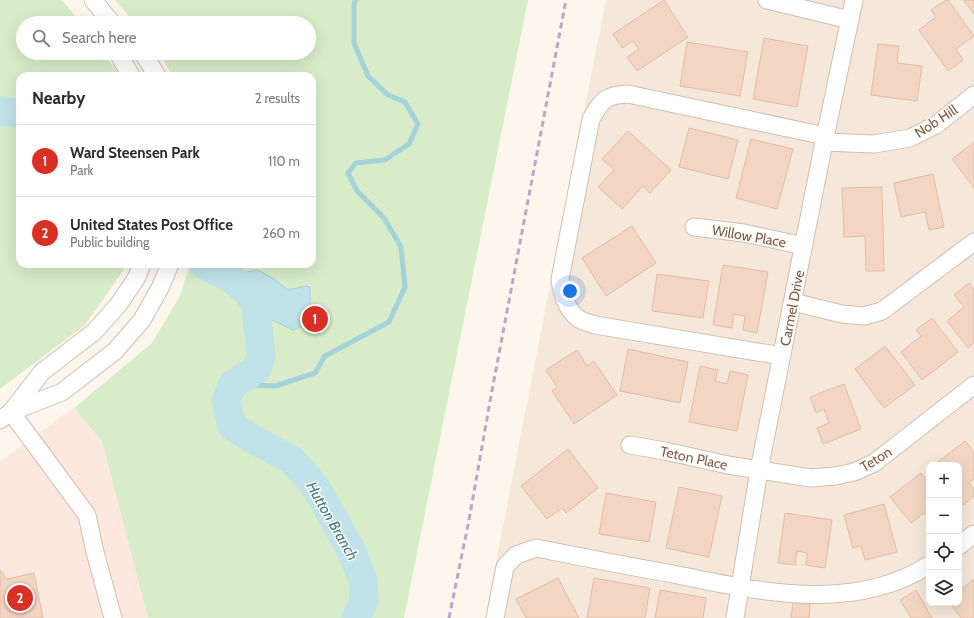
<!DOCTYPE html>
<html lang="en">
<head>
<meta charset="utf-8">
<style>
  :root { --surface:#fff; --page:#f7f7f7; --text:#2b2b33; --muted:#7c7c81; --line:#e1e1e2; --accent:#d93025 }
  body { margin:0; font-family:Cabin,sans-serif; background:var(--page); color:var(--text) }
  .controls { position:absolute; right:12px; bottom:12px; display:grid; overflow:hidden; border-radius:8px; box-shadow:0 4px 16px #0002 }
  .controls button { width:36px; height:36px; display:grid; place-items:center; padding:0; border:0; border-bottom:1px solid var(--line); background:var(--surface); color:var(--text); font:20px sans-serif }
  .you { position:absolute; left:570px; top:291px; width:14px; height:14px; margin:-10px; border:3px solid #fff; border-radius:50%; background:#1a73e8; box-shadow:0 0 0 6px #1a73e833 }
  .badge { display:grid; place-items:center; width:26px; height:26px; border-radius:50%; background:var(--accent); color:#fff; font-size:13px; font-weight:700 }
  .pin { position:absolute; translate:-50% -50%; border:2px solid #fff; box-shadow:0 1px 4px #0006 }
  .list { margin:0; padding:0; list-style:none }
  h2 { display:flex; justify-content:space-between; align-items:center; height:52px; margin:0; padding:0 16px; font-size:17px }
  h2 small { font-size:13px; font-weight:400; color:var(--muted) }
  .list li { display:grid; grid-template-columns:26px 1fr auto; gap:12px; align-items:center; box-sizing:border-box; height:72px; padding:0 16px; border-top:1px solid var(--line) }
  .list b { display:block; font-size:15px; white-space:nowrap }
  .list p { margin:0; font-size:13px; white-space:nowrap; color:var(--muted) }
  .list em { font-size:13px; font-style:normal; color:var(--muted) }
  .icon { flex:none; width:22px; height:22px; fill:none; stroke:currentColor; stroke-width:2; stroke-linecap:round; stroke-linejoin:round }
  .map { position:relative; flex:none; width:974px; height:618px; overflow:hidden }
  .search { position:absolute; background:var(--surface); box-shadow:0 4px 16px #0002; left:16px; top:16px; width:300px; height:44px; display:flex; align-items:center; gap:10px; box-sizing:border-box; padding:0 14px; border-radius:22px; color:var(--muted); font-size:15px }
  .panel { position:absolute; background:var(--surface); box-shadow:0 4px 16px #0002; left:16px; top:72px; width:300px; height:196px; border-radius:12px }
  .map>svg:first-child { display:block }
  .residential { fill:#f5e8da; fill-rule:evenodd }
  .commercial { fill:#fde8e0 }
  .green { fill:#d8ecc9 }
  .water { fill:#bfe3e8; stroke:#a5d3da }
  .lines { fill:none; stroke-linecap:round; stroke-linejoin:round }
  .stream { stroke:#a5d3da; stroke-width:5 }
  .river { stroke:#bfe3e8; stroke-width:29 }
  .building { fill:#f3d5c3; stroke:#e6bba3 }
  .minor-casing { stroke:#d1beb0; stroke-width:19 }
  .minor { stroke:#fff; stroke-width:17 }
  .rail { stroke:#b9a8c9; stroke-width:3; stroke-dasharray:6 4; stroke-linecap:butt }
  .labels { text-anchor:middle; stroke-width:3; stroke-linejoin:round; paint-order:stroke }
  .street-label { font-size:14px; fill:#7a5c4d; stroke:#fffaf3 }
  .water-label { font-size:15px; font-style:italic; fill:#437c86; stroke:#fffaf3 }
</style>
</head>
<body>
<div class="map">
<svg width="974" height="618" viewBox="0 0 974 618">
  <rect width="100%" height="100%" fill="#fdf6ec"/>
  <path class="residential" d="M606,0H974V618H485ZM929,465H959V603H929Z"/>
  <path class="commercial" d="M74,407L102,441L148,618H0V462Z"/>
  <path class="green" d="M0,0H62L81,23H23V53H103L120,76H20V264H126L123,271L85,325L0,389Z
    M115,0H528L404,618H148L102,441L74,408L152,343L180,296L190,264H312V76H172L160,53H309V23H135Z"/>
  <path class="water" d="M218,264H224L240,273L258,270L274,279L288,290L306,286L310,287V315L305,325L293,330L270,319C263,325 266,332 266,341L256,344L252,339C253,331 252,308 248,302C239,288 224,280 210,272Z"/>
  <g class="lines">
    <path class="stream" d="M233,384L275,386L315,373L325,356L389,322L405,287L401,247L384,218L357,191L348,173L356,163L385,160L409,144L418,124L405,102L388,95L368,76L354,43V4L356,0"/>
    <path class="river" d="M0,111L20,114
      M203,264L233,280L247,292L256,306L261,355L257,369L233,384L226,401L232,426L256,441L292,460L315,486L350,548L363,580L364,601L356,618"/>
  </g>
  <path class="building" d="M664,0L688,37L637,71L627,57L639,49L633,41L622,48L613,34Z
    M946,0H948L974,36L956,49L963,60L948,71L919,30L936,17L931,10Z
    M963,0H974V14Z
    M764,38L808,46L797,107L753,99Z
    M687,42L748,52L740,96L680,86Z
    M878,44L899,46L897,63L922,66L917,101L871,95Z
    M689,128L738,140L728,179L679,167Z
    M628,131L671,170L650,193L643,186L622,209L598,187L614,170L602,159Z
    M751,139L793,149L777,209L736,198Z
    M974,142V188L952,159Z
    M933,174L944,227L929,230L925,212L901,217L894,183Z
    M882,187L884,271H866L865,236L844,237L842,188Z
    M632,226L656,263L606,296L582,258Z
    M723,265L768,272L757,333L743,330L745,316L734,314L732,328L713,325Z
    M657,274L709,281L703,318L652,311Z
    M969,283L974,289V343L968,348L947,321L964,307L954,295Z
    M932,318L958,352L922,380L901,352L921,336L916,330Z
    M885,346L915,385L884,408L855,369Z
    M628,349L688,362L680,403L620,391Z
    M577,350L587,366L594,361L617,395L574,424L552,391L557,387L546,370Z
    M700,366L718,370L715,381L727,384L730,371L748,375L737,431L689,422Z
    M844,384L861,429L823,444L817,428L829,423L824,409L816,413L810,397Z
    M965,441L974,452V479L969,483L974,489V496L963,505L959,500V465H934Z
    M568,449L598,488L566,513L562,508L547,519L521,486Z
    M921,473L929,483V518L924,513L911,523L890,497Z
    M679,487L722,496L709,557L666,548Z
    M606,493L656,502L649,542L599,534Z
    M884,504L897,552L865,560L861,546L853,548L844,515Z
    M785,513L832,520L825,568L806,565L807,553L797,551L795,565L778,563Z
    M0,570L7,579L34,573L43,618H0Z
    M558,578L579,618H526L516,599Z
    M594,578L650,588L645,618H587Z
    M974,579V618H961L950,603H959V591Z
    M660,590L706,598L703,618H655Z
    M916,590L932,618H911L900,600Z
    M793,602L810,604L809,618H791Z"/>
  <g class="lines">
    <g class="minor-casing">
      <path id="minor" d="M93,0L112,23
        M767,0L850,20
        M118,53L131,76
        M143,53L157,76
        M824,142L874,144L910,138L936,125L974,95
        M694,227L744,233L804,246
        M793,302L842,314L864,316L882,311L974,242
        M782,356L595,325C590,323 584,322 579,319C566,310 562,294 560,279L591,119C602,100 605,95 628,94L825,136
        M11,412L87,515L95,552L113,618
        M11,412L62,392L115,351L142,320L161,286L170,264
        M0,420L11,412L42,372L94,332L119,304L137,277L142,264
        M630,445L665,451L728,465L811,478L835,476L854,472L874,463L974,385
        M959,546L974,534
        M495,618L505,567L516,555L536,548C582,557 627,566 673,574C756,591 852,614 929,565
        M735,618L759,470L824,142L854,0"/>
    </g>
    <use href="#minor" class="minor"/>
    <path class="rail" d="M449,618L469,520L491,396L566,0"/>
  </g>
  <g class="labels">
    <g class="street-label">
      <text transform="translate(936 121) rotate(-33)" y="5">Nob Hill</text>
      <text transform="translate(749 236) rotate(10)" y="5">Willow Place</text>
      <text transform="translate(792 308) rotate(-79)" y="5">Carmel Drive</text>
      <text transform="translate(694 458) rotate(12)" y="5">Teton Place</text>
      <text transform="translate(876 459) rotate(-32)" y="5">Teton</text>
    </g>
    <g class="water-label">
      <text transform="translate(332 521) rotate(60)" y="5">Hutton Branch</text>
    </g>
  </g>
</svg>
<div class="controls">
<button>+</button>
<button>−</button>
<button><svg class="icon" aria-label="locate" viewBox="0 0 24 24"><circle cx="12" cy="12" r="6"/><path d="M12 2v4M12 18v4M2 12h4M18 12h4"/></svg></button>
<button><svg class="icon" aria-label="layers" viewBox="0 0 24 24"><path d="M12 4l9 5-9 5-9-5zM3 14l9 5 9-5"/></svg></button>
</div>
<div class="you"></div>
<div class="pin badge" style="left:315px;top:319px">1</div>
<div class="pin badge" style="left:20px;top:598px">2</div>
<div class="search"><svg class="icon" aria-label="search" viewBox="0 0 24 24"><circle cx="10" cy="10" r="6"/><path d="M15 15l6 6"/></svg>Search here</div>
<section class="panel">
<h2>Nearby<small>2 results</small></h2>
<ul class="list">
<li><span class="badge">1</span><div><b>Ward Steensen Park</b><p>Park</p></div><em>110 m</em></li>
<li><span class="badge">2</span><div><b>United States Post Office</b><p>Public building</p></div><em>260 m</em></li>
</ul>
</section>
</div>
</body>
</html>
